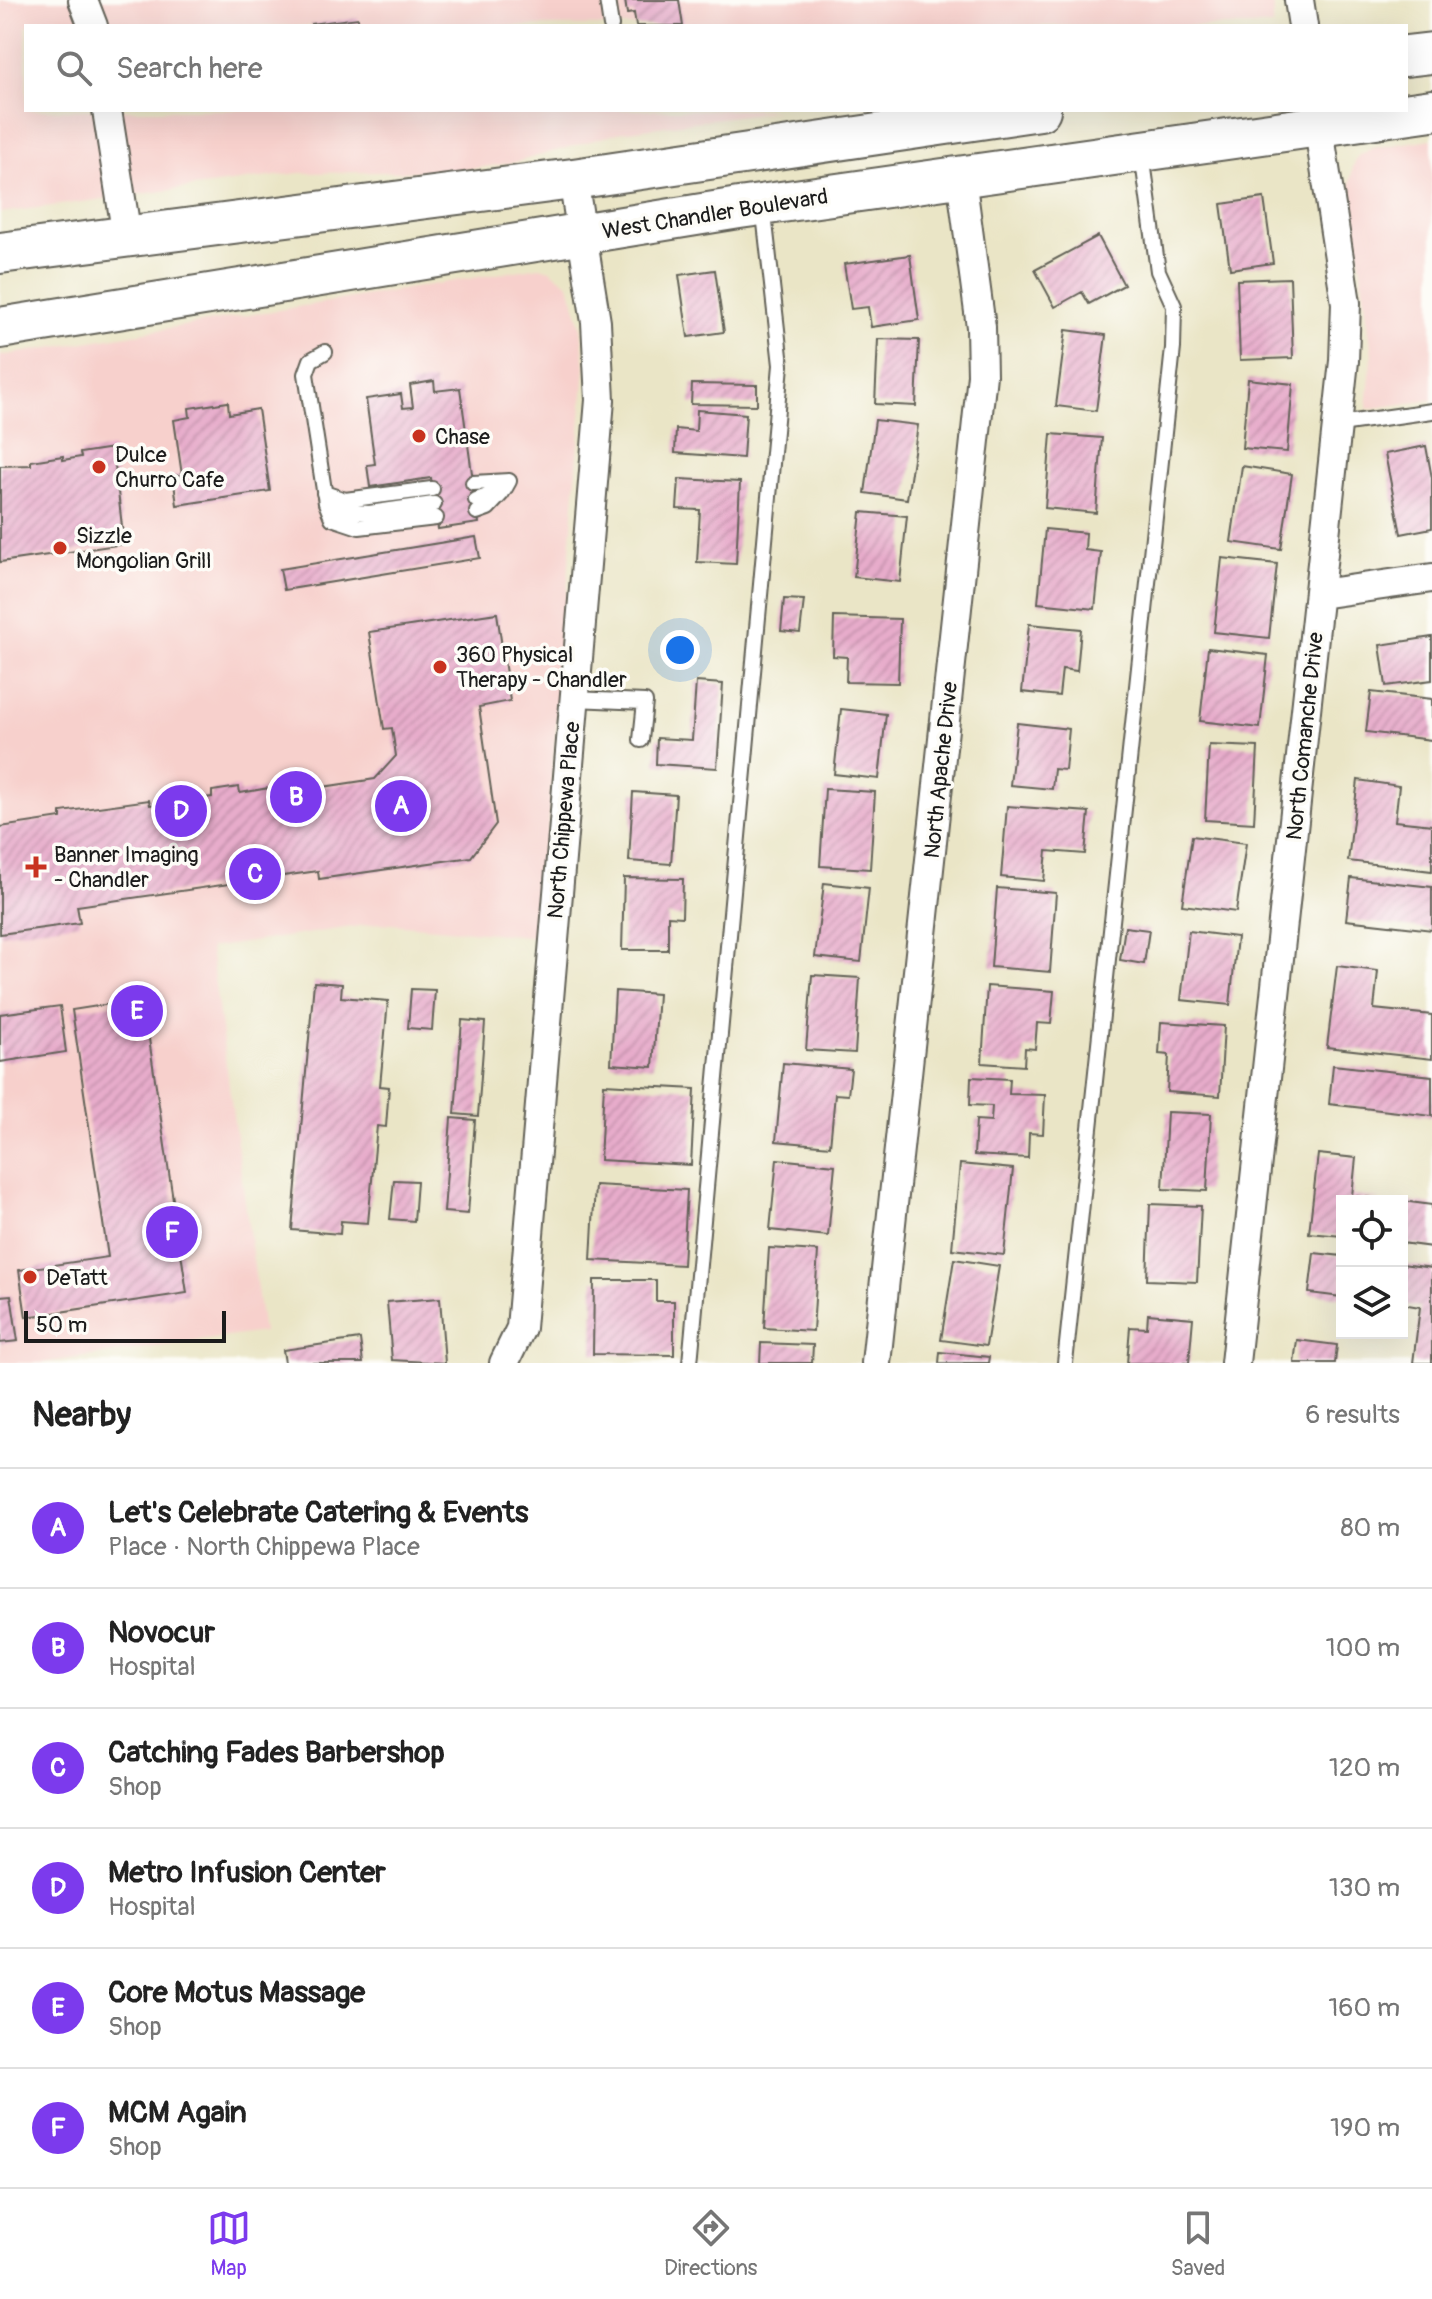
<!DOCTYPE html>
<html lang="en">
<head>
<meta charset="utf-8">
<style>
  :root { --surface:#fff; --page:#f2f2f2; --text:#222; --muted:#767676; --line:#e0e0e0; --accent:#7c3aed }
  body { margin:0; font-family:Pangolin,sans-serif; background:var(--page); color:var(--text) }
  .controls { position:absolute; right:24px; bottom:24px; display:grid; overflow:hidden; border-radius:0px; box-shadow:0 8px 32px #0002 }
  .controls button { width:72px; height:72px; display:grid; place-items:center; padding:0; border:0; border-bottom:2px solid var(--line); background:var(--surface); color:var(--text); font:40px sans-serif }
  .scale { position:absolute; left:24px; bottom:20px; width:202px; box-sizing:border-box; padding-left:8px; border:4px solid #1c1c1c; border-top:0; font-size:22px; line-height:28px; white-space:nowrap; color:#1c1c1c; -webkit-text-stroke:6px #fdfcf7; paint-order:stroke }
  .you { position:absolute; left:680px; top:650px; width:28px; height:28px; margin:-20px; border:6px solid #fff; border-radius:50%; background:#1a73e8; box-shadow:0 0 0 12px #1a73e833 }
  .badge { display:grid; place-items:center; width:52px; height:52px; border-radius:50%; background:var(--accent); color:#fff; font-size:26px; font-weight:700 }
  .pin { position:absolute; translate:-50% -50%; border:4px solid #fff; box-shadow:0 2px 8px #0006 }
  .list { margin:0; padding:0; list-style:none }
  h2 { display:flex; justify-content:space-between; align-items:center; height:104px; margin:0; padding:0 32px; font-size:34px }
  h2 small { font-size:26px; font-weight:400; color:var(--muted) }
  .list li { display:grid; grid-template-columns:52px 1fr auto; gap:24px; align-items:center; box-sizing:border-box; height:120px; padding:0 32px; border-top:2px solid var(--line) }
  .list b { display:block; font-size:30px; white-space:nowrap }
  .list p { margin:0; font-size:26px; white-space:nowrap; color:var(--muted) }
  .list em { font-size:26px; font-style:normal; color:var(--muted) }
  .icon { flex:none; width:44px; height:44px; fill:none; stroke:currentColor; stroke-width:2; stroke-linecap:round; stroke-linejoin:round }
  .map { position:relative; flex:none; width:1432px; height:1363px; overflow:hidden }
  .search { position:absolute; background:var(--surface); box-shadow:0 8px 32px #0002; left:24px; right:24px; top:24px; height:88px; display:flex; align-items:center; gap:20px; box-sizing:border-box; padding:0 28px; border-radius:0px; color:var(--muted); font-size:30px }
  .sheet { height:824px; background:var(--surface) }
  nav { display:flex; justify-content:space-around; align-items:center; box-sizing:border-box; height:112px; border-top:2px solid var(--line); background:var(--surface); font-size:22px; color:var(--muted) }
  nav a { display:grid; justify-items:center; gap:4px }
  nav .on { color:var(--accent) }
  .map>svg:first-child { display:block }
  .built { fill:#f7d0cc }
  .building { fill:url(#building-hatch) }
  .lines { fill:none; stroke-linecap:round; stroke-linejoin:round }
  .service-casing { stroke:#646258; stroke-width:18 }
  .minor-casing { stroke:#646258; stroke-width:32 }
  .secondary-casing { stroke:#646258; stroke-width:44 }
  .service { stroke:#fff; stroke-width:14 }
  .minor { stroke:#fff; stroke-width:28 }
  .secondary { stroke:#fff; stroke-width:40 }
  .poi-dot { fill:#c8321e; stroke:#fdfcf7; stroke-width:3 }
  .labels { text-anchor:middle; stroke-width:7; stroke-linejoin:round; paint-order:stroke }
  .street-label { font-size:22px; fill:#1c1c1c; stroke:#fdfcf7 }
  .poi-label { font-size:22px; fill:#1c1c1c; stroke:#fdfcf7; text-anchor:start }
</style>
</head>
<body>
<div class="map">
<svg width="1432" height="1363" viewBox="0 0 1432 1363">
  <defs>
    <pattern id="building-hatch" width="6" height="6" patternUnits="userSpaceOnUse" patternTransform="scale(2)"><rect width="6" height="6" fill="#e7accb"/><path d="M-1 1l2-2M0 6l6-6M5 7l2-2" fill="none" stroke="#c693ae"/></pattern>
  </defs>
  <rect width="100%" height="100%" fill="#fdfcf7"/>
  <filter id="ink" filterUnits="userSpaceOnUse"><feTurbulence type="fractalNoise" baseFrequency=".0125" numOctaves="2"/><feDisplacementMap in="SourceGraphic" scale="16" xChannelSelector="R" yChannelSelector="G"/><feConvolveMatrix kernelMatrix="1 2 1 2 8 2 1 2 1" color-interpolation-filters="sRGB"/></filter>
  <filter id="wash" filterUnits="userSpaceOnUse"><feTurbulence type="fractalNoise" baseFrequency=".006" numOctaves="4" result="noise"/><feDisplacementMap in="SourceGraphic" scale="32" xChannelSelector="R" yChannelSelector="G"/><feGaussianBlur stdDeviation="1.8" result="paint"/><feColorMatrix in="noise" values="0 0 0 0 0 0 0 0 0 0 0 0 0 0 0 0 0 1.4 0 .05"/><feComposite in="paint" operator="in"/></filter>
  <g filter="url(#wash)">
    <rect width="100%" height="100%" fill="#eae5c6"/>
    <path class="built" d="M0,0H1273L1274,11L1272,26H26V110H778L622,132L513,163L455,171L299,173L0,213Z
      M1432,139V400L1367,409L1372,354L1350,184L1353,167L1357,157L1372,148Z
      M540,267L550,270L569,284L581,327L585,367L539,937L380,923L210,948L263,1332L41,1363H0V356Z"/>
    <g id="blocks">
      <path class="building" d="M625,0H679L683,26H636L634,13L627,14Z
        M358,18L359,26H311V24Z
        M1264,198L1273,263L1230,269L1221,204Z
        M1098,236L1124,285L1089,304L1082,292L1055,307L1035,270Z
        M910,255L919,320L871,327L868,307L851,309L844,264Z
        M715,270L724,332L688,337L679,275Z
        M1290,278L1293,358L1240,360L1237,280Z
        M1066,330L1106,335L1096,411L1056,406Z
        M878,339L919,340L916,406L875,404Z
        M1248,379L1293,384L1287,452L1242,448Z
        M434,381L435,391L460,388L479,523L438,529L431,478L370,487L367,465L375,464L366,399L401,394L403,408L413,407L410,385Z
        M692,384L757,385V405L691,404Z
        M228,402L229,414L258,409L270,491L177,505L173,476L182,475L174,420L190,417L189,408Z
        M697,410L746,414L743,458L675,453L676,429L696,431Z
        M875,420L918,425L907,499L865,493Z
        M1051,434L1102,438L1096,513L1045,508Z
        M1426,446L1432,478V528L1401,534L1385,454Z
        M113,448L124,544L0,562V466L31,465V461L63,456V460L81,457L80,453Z
        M1242,466L1292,474L1281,549L1231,542Z
        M679,479L740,482L736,564L697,562L700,510L677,509Z
        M861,512L907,516L900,582L854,577Z
        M1045,529L1086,533L1085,550L1101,552L1095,609L1038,603Z
        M476,537L480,558L284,590L280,569Z
        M1222,558L1277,564L1269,638L1214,632Z
        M784,599L804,600L800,633L781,631Z
        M497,613L510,701L479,707L496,824L471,857L319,879L318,871L77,906L80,923L0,934V827L61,818V812L149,800L150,805L212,797V791L239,787L240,793L315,780L316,788L375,779L396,756L392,728L384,729L369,632Z
        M834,617L900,619L898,683L846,682L847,657L833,656Z
        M1029,624L1081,629L1077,671L1062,669L1059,696L1022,692Z
        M1432,637V680L1386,686L1380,645Z
        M1208,648L1268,655L1260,728L1200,721Z
        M696,682L723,684L717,768L656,764L657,738L692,740Z
        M1371,692L1432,699V740L1366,732Z
        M841,709L886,714L879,779L834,774Z
        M1017,723L1069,729L1065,770L1054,769L1052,789L1010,785Z
        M1209,745L1258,747L1254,823L1205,820Z
        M1358,780L1399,786L1395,821L1432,825V871L1348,861Z
        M825,789L875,792L870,869L820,866Z
        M633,792L676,795L671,864L629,861Z
        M1007,806L1089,812L1085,854L1047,851L1044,881L1001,877Z
        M1192,836L1246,843L1236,912L1182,905Z
        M624,878L683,879L682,917L668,916V950H622Z
        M1351,878L1432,887V930L1346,920Z
        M824,883L869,888L861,962L815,957Z
        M997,888L1056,893L1050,972L991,967Z
        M1125,927L1149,930L1144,964L1120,960Z
        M1189,931L1237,937L1230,1005L1181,1000Z
        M1337,966L1378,971L1374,1009L1432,1015V1059L1327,1047Z
        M812,975L860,978L855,1053L806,1050Z
        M314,982L342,984L341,997L388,1001L380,1086L389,1087L386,1127L377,1126L368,1223L341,1221L340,1234L292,1230Z
        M987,986L1054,991L1051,1024L1037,1023L1035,1049L1025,1048L1024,1066L982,1063Z
        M411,989L435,990L432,1030L408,1028Z
        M615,991L658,994L653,1067L611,1064Z
        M143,999L187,1293L26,1317L19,1270L108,1257L72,1010Z
        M60,1006L66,1052L0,1062V1014Z
        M462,1020L485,1022L478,1116L455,1114Z
        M1161,1022L1224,1026L1220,1096L1167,1092L1169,1055L1159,1054Z
        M783,1063L851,1069L848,1095L835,1094L830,1146L776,1141Z
        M1333,1065L1432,1076V1116L1329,1104Z
        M971,1077L1010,1079L1009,1094L1045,1095L1043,1134L1029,1133L1028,1158L974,1155L976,1120L991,1121L992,1106L970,1105Z
        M604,1084L695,1089L691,1165L600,1160Z
        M1167,1112L1211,1114L1207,1191L1163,1189Z
        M451,1118L475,1120L468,1214L444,1212Z
        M1318,1154L1356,1158L1352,1196L1381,1199L1342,1201V1236L1309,1233Z
        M777,1159L835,1165L828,1236L770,1230Z
        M960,1164L1013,1169L1004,1255L952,1249Z
        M394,1180L417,1181L414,1221L390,1219Z
        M595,1185L687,1190L683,1265L591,1260Z
        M1402,1201L1432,1205V1247L1402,1243Z
        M1150,1204L1201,1206L1197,1282L1147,1280Z
        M769,1248L818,1251L813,1331L764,1328Z
        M1314,1253L1342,1256V1297L1309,1293Z
        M954,1259L999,1266L986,1346L941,1340Z
        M1402,1264L1432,1268V1363H1413L1420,1307L1402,1304Z
        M594,1280H656V1301H674V1355L593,1354Z
        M11,1295L18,1341L0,1343V1296Z
        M440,1298L445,1363L392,1360L387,1302Z
        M1148,1314L1193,1318L1189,1363H1127L1130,1327L1147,1328Z
        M360,1339L363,1363H285L283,1350Z
        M1297,1340L1337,1345L1335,1363H1294Z
        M761,1343L813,1345L812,1363H760Z
        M940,1352L989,1357L988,1363H939Z"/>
    </g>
  </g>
  <g filter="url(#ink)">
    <use href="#blocks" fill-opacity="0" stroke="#646258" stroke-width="2"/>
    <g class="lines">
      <g class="service-casing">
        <path id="service" d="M607,0L611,26
          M325,352L311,360L306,374L326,503L332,518L359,527L436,518
          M1340,424L1432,411
          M473,483L509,481
          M324,493L345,500L432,489
          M476,500L504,490L509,481
          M329,510L369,513L434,504
          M477,512L488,508L502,493
          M574,699L645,702L641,740
          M690,1363L781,365L763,205
          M1065,1363L1173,348L1174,306L1158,271L1142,154"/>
      </g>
      <g class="minor-casing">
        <path id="minor" d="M83,0L93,26
          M1299,0L1303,26
          M107,110L127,237
          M1320,594L1432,578
          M504,1363L521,1328L600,400L596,322L573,179
          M876,1363L982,375L981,327L961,177
          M1235,1363L1344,361L1346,303L1316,110"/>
      </g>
      <g class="secondary-casing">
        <path id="secondary" d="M1406,56L1432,53
          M0,253L573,179L1040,110
          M0,328L739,208L1432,110"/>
      </g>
      <use href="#service" class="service"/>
      <use href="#minor" class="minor"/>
      <use href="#secondary" class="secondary"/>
    </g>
  </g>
  <g class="poi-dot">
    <circle cx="419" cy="436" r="8"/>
    <circle cx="99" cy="467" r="8"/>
    <circle cx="60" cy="548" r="8"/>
    <circle cx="440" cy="667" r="8"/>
    <path d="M32 855h8v8h8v8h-8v8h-8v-8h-8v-8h8z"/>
    <circle cx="30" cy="1277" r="8"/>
  </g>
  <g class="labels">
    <g class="street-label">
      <text transform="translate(715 213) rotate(-9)" y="8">West Chandler Boulevard</text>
      <text transform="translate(1304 736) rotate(-84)" y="8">North Comanche Drive</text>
      <text transform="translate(940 770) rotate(-84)" y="8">North Apache Drive</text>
      <text transform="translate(563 820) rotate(-85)" y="8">North Chippewa Place</text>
    </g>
    <g class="poi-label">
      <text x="435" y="444">Chase</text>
      <text x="115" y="462">Dulce<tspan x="115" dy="25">Churro Cafe</tspan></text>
      <text x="76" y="543">Sizzle<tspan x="76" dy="25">Mongolian Grill</tspan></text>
      <text x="456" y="662">360 Physical<tspan x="456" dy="25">Therapy - Chandler</tspan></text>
      <text x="54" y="862">Banner Imaging<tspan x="54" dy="25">- Chandler</tspan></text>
      <text x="46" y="1285">DeTatt</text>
    </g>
  </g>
</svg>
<div class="controls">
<button><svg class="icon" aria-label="locate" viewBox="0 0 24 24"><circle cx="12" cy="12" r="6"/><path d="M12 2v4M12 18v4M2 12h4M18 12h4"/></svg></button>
<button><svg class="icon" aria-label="layers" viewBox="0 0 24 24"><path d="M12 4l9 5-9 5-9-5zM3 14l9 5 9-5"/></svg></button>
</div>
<div class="scale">50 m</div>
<div class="you"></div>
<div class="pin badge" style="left:401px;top:806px">A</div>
<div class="pin badge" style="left:296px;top:797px">B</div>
<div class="pin badge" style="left:255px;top:874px">C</div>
<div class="pin badge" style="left:181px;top:811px">D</div>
<div class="pin badge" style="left:137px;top:1011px">E</div>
<div class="pin badge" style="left:172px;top:1232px">F</div>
<div class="search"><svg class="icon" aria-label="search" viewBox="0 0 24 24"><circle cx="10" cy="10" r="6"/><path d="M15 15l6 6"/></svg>Search here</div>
</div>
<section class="sheet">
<h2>Nearby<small>6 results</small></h2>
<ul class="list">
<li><span class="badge">A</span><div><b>Let's Celebrate Catering &amp; Events</b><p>Place · North Chippewa Place</p></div><em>80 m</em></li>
<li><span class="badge">B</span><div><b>Novocur</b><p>Hospital</p></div><em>100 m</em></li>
<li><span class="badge">C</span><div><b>Catching Fades Barbershop</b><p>Shop</p></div><em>120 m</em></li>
<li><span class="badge">D</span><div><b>Metro Infusion Center</b><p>Hospital</p></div><em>130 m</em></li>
<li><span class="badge">E</span><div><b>Core Motus Massage</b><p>Shop</p></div><em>160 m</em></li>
<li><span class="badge">F</span><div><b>MCM Again</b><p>Shop</p></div><em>190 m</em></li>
</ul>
</section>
<nav>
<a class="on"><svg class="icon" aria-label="map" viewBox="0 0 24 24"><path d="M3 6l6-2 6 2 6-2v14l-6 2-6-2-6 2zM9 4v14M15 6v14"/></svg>Map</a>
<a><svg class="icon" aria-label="directions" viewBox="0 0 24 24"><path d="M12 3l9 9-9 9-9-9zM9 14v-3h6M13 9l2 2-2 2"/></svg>Directions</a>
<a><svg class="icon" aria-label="saved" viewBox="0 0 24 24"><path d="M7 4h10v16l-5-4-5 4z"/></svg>Saved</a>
</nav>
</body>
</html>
